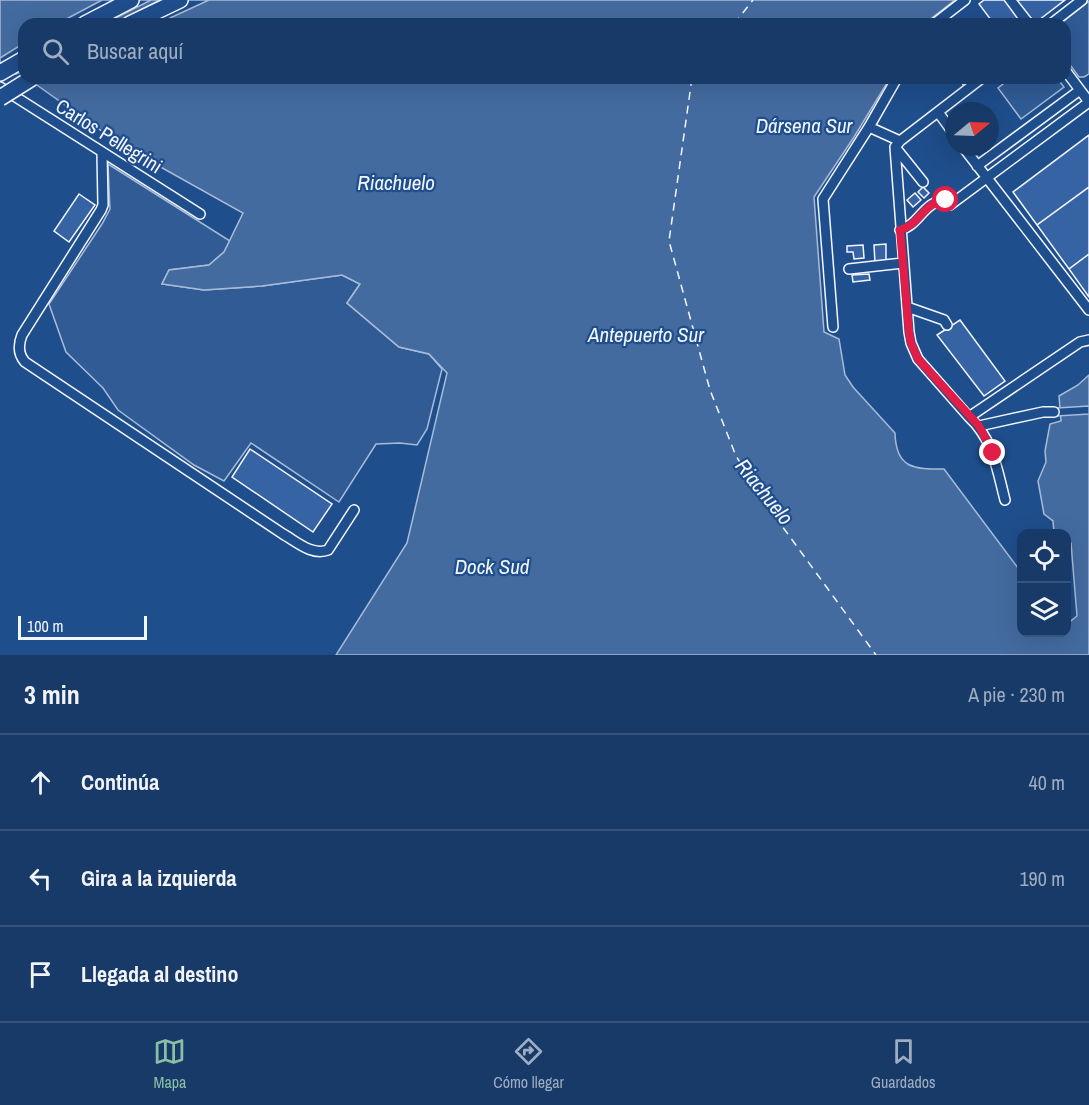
<!DOCTYPE html>
<html lang="es">
<head>
<meta charset="utf-8">
<style>
  :root { --surface:#173a69; --page:#244571; --text:#f1f3f6; --muted:#9eadc0; --line:#36547d; --accent:#8abfa5 }
  body { margin:0; font-family:"Archivo Narrow",sans-serif; background:var(--page); color:var(--text) }
  .controls { position:absolute; right:18px; bottom:18px; display:grid; overflow:hidden; border-radius:12px; box-shadow:0 6px 24px #0002 }
  .controls button { width:54px; height:54px; display:grid; place-items:center; padding:0; border:0; border-bottom:2px solid var(--line); background:var(--surface); color:var(--text); font:30px sans-serif }
  .compass { position:absolute; left:945px; top:102px; width:54px; height:54px; border-radius:50%; background:var(--surface); box-shadow:0 6px 24px #0002; rotate:71deg }
  .scale { position:absolute; left:18px; bottom:15px; width:129px; box-sizing:border-box; padding-left:6px; border:3px solid #f2f6ff; border-top:0; font-size:16px; line-height:21px; white-space:nowrap; color:#f2f6ff; -webkit-text-stroke:4px #1f4e8c; paint-order:stroke }
  .stop { position:absolute; width:18px; height:18px; margin:-14px; border:4px solid #e11d48; border-radius:50%; background:#fff }
  .stop.end { background:#e11d48; border-color:#fff; box-shadow:0 2px 6px #0008 }
  .list { margin:0; padding:0; list-style:none }
  h2 { display:flex; justify-content:space-between; align-items:center; height:78px; margin:0; padding:0 24px; font-size:26px }
  h2 small { font-size:20px; font-weight:400; color:var(--muted) }
  .list li { display:grid; grid-template-columns:39px 1fr auto; gap:18px; align-items:center; box-sizing:border-box; height:96px; padding:0 24px; border-top:2px solid var(--line) }
  .list b { display:block; font-size:22px; white-space:nowrap }
  .list em { font-size:20px; font-style:normal; color:var(--muted) }
  .icon { flex:none; width:33px; height:33px; fill:none; stroke:currentColor; stroke-width:2; stroke-linecap:round; stroke-linejoin:round }
  .map { position:relative; flex:none; width:1089px; height:655px; overflow:hidden }
  .search { position:absolute; background:var(--surface); box-shadow:0 6px 24px #0002; left:18px; right:18px; top:18px; height:66px; display:flex; align-items:center; gap:15px; box-sizing:border-box; padding:0 21px; border-radius:18px; color:var(--muted); font-size:22px }
  .sheet { height:366px; background:var(--surface) }
  nav { display:flex; justify-content:space-around; align-items:center; box-sizing:border-box; height:84px; border-top:2px solid var(--line); background:var(--surface); font-size:16px; color:var(--muted) }
  nav a { display:grid; justify-items:center; gap:3px }
  nav .on { color:var(--accent) }
  .map>svg:first-child { display:block }
  .built { fill:#305b95; stroke:#a8bbd7; stroke-width:1.5 }
  .water { fill:#446ba0; stroke:#a8bbd7; stroke-width:1.5 }
  .pier { fill:#1f4e8c; stroke:#a8bbd7; stroke-width:1.5 }
  .lines { fill:none; stroke-linecap:round; stroke-linejoin:round }
  .ferry { stroke:#f2f6ff; stroke-width:1.5; stroke-dasharray:8 6; stroke-linecap:butt }
  .building { fill:#3563a3; stroke:#f2f6ff; stroke-width:1.5 }
  .minor-casing { stroke:#f2f6ff; stroke-width:12 }
  .highway-casing { stroke:#f2f6ff; stroke-width:18 }
  .minor { stroke:#1f4e8c; stroke-width:9 }
  .highway { stroke:#1f4e8c; stroke-width:15 }
  .highway-bridge-casing { stroke:#f2f6ff; stroke-width:18; stroke-linecap:butt }
  .highway-bridge { stroke:#1f4e8c; stroke-width:15 }
  .route { stroke:#e11d48; stroke-width:8 }
  .labels { text-anchor:middle; stroke-width:4.5; stroke-linejoin:round; paint-order:stroke }
  .street-label { font-size:20px; fill:#f2f6ff; stroke:#1f4e8c }
  .water-label { font-size:21px; font-style:italic; fill:#f2f6ff; stroke:#1f4e8c }
</style>
</head>
<body>
<div class="map">
<svg width="1089" height="655" viewBox="0 0 1089 655">
  <rect width="100%" height="100%" fill="#1f4e8c"/>
  <path class="built" d="M1089,1V74L1084,77H1079L1065,58V24H1060Z
    M1011,78H1057L1064,87L1021,119L998,88Z
    M108,164L230,241L224,252L209,265L169,270L162,284L204,290L262,286L342,275L360,284L347,303L399,347L429,354L442,369L427,429L417,445L400,443L376,444L339,502L251,443L224,481L194,465L118,410L103,388L66,352L49,304L102,224L110,209Z"/>
  <path class="water" d="M0,0H955L924,24H24V76L0,59Z
    M27,78H890L854,137L814,197L824,332L839,339L845,375L853,387L895,433C896,469 914,469 944,469L1021,572L1022,632H1066L1067,624L1077,616L1071,543L1067,542L1066,534L1054,533L1053,521L1044,514L1038,481L1046,462L1045,451L1050,424L1061,421L1059,396L1078,385L1089,375V655H336L407,543L447,373L429,354L399,347L347,303L360,284L342,275L262,286L204,290L162,284L169,270L209,265L224,252L243,213L123,146Z"/>
  <path class="pier" d="M102,0H151L104,24H57Z
    M160,0H209L157,24H112Z
    M24,43V69L16,74L0,63V58Z
    M1089,406V414L1057,416V408Z"/>
  <g class="lines">
    <path class="ferry" d="M734,24L753,0
      M692,78L669,241L710,390L736,456L766,504L876,655"/>
  </g>
  <path class="building" d="M984,0H1004L1018,19L1011,24H1006L1003,20L998,24H994L979,4Z
    M1017,0H1065L1035,23Z
    M958,78H970L972,80L964,86Z
    M1089,135V187L1037,225L1013,192Z
    M923,187L929,193L924,198L918,192Z
    M1089,187V254L1069,269L1037,225Z
    M915,193L921,200L913,207L907,200Z
    M79,194L95,205L69,242L54,231Z
    M886,244V261L875,263L874,245Z
    M863,245L864,258L854,259L853,252H847V246Z
    M1089,254V297L1069,269Z
    M869,274L870,280L853,282L852,275Z
    M960,320L1005,381L984,396L937,335Z
    M250,449L332,504L313,532L232,477Z"/>
  <g class="lines">
    <g class="minor-casing">
      <path id="minor" d="M934,24L965,0
        M1051,24L1082,0
        M1065,70L1089,102
        M982,78L900,141L895,147L909,332L911,343L918,359L969,417L1080,342L1089,340
        M0,87L200,214
        M938,112L954,134
        M869,127L897,78
        M895,147L923,182
        M963,147L1089,310
        M102,153L103,205L101,210L22,335C18,345 18,354 25,362L283,534C297,542 312,556 328,550L354,510
        M977,166L1080,90
        M900,230C920,225 923,201 946,200L950,205L1089,102
        M849,269L903,263
        M907,307L944,320L947,325
        M833,327L823,199L869,127L900,141
        M969,417C993,439 997,469 1005,500
        M979,426L1043,412H1054"/>
    </g>
    <g class="highway-casing">
      <path id="highway" d="M85,24L131,0
        M130,24L180,0
        M0,73L24,59"/>
    </g>
    <use href="#minor" class="minor"/>
    <use href="#highway" class="highway"/>
    <g class="highway-bridge-casing">
      <path id="highway-bridge" d="M0,98L32,78"/>
    </g>
    <use href="#highway-bridge" class="highway-bridge"/>
  </g>
  <g class="lines">
    <path class="route" d="M946,200C923,202 920,225 900,230L909,332L911,343L918,359L979,426L993,453"/>
  </g>
  <g class="labels">
    <g class="street-label">
      <text transform="translate(109 136) rotate(32)" y="7">Carlos Pellegrini</text>
    </g>
    <g class="water-label">
      <text x="804" y="133">Dársena Sur</text>
      <text x="396" y="190">Riachuelo</text>
      <text x="646" y="342">Antepuerto Sur</text>
      <text transform="translate(764 492) rotate(51)" y="7">Riachuelo</text>
      <text x="492" y="574">Dock Sud</text>
    </g>
  </g>
</svg>
<div class="controls">
<button><svg class="icon" aria-label="locate" viewBox="0 0 24 24"><circle cx="12" cy="12" r="6"/><path d="M12 2v4M12 18v4M2 12h4M18 12h4"/></svg></button>
<button><svg class="icon" aria-label="layers" viewBox="0 0 24 24"><path d="M12 4l9 5-9 5-9-5zM3 14l9 5 9-5"/></svg></button>
</div>
<svg class="compass" viewBox="-18 -18 36 36"><path d="M0-13l5 13h-10z" fill="#e53935"/><path d="M0 13l5-13h-10z" fill="#9eadc0"/></svg>
<div class="scale">100 m</div>
<div class="stop" style="left:946px;top:200px"></div>
<div class="stop end" style="left:993px;top:453px"></div>
<div class="search"><svg class="icon" aria-label="search" viewBox="0 0 24 24"><circle cx="10" cy="10" r="6"/><path d="M15 15l6 6"/></svg>Buscar aquí</div>
</div>
<section class="sheet">
<h2>3 min<small>A pie · 230 m</small></h2>
<ul class="list">
<li><svg class="icon" aria-label="ahead" viewBox="0 0 24 24"><path d="M12 20V5M6 11l6-6 6 6"/></svg><div><b>Continúa</b></div><em>40 m</em></li>
<li><svg class="icon" aria-label="left" viewBox="0 0 24 24"><path d="M17 20v-9H6M10 6l-5 5 5 5"/></svg><div><b>Gira a la izquierda</b></div><em>190 m</em></li>
<li><svg class="icon" aria-label="arrive" viewBox="0 0 24 24"><path d="M6 21V4h12l-3 4 3 4H6"/></svg><div><b>Llegada al destino</b></div></li>
</ul>
</section>
<nav>
<a class="on"><svg class="icon" aria-label="map" viewBox="0 0 24 24"><path d="M3 6l6-2 6 2 6-2v14l-6 2-6-2-6 2zM9 4v14M15 6v14"/></svg>Mapa</a>
<a><svg class="icon" aria-label="directions" viewBox="0 0 24 24"><path d="M12 3l9 9-9 9-9-9zM9 14v-3h6M13 9l2 2-2 2"/></svg>Cómo llegar</a>
<a><svg class="icon" aria-label="saved" viewBox="0 0 24 24"><path d="M7 4h10v16l-5-4-5 4z"/></svg>Guardados</a>
</nav>
</body>
</html>
